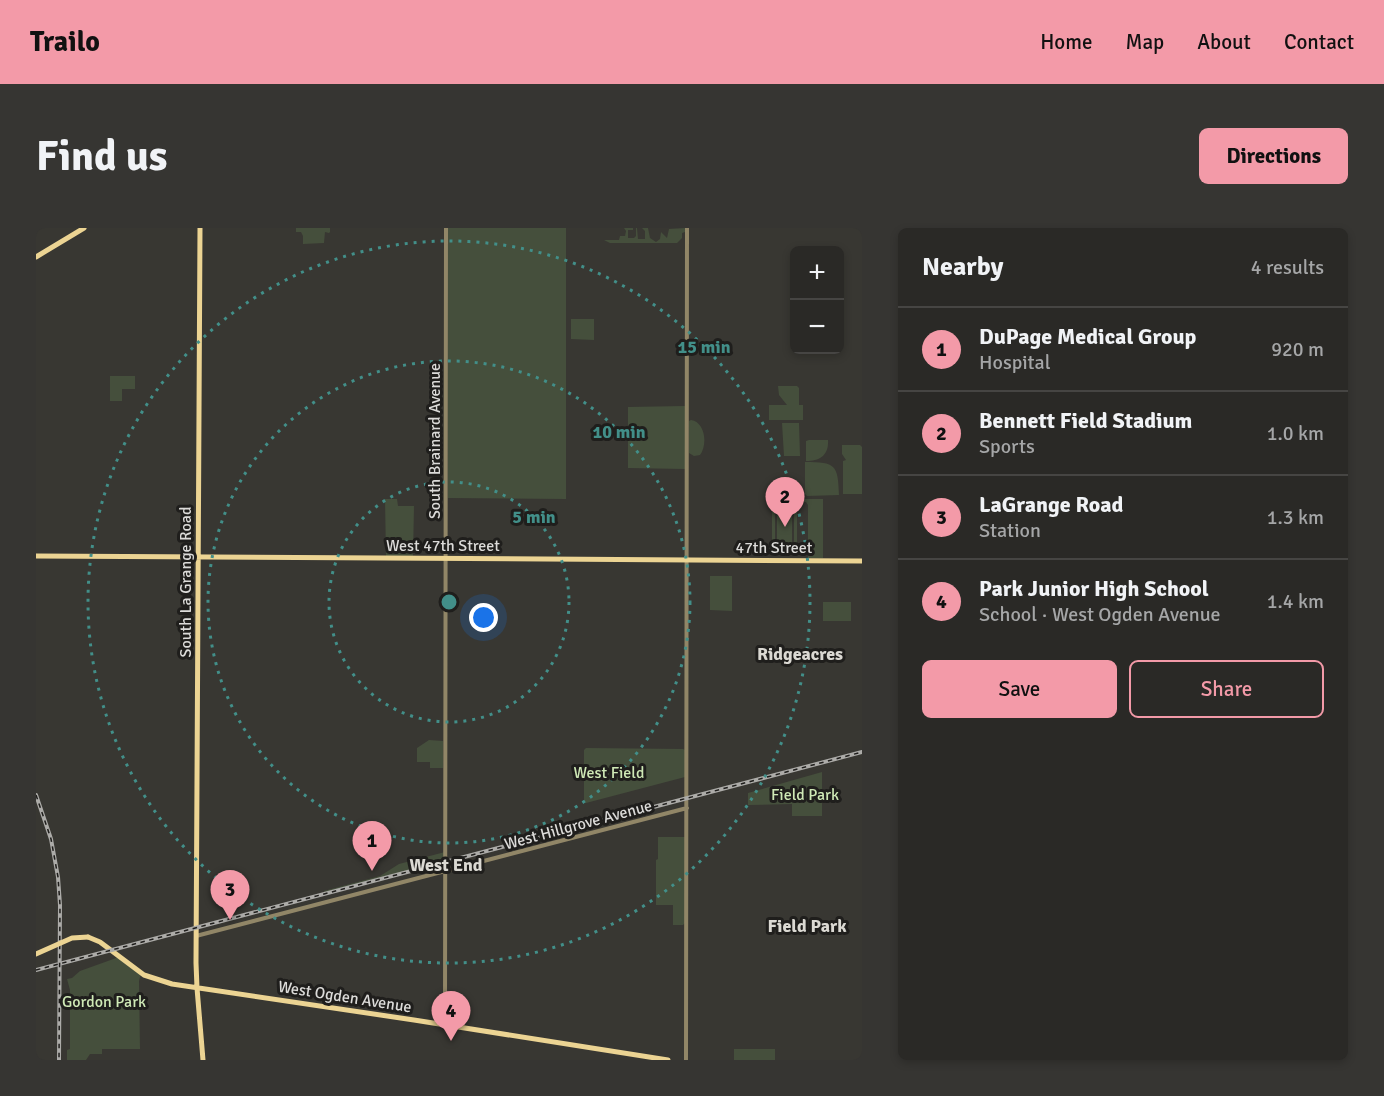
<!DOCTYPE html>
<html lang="en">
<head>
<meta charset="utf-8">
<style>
  :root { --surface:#2a2926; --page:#363532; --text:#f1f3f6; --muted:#a5a6a7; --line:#464543; --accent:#f39aa8 }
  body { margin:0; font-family:Signika,sans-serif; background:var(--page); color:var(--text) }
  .controls { position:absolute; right:18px; top:18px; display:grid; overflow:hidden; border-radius:9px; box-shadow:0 3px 9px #0003 }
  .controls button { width:54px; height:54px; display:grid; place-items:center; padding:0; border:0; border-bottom:2px solid var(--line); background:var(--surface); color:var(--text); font:30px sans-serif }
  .you { position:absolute; left:448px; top:390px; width:21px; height:21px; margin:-15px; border:4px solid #fff; border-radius:50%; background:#1a73e8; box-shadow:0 0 0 9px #1a73e833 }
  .badge { display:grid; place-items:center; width:39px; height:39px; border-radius:50%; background:var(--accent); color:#111; font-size:20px; font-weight:700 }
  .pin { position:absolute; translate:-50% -50px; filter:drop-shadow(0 2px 3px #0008) }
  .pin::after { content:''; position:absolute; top:32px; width:21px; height:18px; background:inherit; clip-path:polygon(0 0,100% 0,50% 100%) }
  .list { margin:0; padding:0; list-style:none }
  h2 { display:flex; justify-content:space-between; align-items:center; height:78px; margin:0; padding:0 24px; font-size:26px }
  h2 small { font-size:20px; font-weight:400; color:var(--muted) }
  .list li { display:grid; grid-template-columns:39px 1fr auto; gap:18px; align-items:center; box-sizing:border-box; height:84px; padding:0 24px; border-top:2px solid var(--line) }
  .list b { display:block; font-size:22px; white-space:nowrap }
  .list p { margin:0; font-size:20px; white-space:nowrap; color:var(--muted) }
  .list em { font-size:20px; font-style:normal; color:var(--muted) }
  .actions { display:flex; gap:12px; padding:18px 24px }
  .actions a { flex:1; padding:14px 0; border:2px solid var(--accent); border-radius:9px; text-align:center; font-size:21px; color:var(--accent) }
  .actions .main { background:var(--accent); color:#111 }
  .map { position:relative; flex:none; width:826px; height:832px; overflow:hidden; border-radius:9px }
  header { display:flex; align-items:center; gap:36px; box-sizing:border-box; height:84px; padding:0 30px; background:var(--accent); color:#111 }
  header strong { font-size:28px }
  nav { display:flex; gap:33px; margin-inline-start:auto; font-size:21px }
  .intro { display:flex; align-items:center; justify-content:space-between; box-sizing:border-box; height:144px; padding:0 36px }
  h1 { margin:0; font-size:42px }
  .button { padding:15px 27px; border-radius:9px; background:var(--accent); color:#111; font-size:21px; font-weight:700 }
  main { display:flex; gap:36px; padding:0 36px }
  aside { flex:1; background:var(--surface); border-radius:9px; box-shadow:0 3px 9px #0003 }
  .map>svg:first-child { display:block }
  .green { fill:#454f3c; fill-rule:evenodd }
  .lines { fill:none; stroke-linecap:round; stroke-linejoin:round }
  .minor { stroke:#918667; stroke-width:4 }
  .major { stroke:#ecd493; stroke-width:5 }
  .rail-casing { stroke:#acaba8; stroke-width:4 }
  .rail { stroke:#1f1e1c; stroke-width:1.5; stroke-dasharray:4.5; stroke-linecap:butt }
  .major-bridge { stroke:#ecd493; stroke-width:5 }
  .ring { fill:none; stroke:#428f89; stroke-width:3; stroke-dasharray:3 6 }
  .labels { text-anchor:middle; stroke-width:6; stroke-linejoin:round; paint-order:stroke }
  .street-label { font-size:16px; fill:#dcdbd9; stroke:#1f1e1c }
  .park-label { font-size:16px; fill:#cfe9b6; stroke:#1f1e1c }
  .neighbourhood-label { font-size:18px; font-weight:bold; fill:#dbd9d3; stroke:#1f1e1c }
  .centre { fill:#428f89; stroke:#1f1e1c; stroke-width:3 }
  .ring-label { font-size:18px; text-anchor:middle; font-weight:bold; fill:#428f89; stroke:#1f1e1c; stroke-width:6; stroke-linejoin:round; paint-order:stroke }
</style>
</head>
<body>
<header>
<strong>Trailo</strong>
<nav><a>Home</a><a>Map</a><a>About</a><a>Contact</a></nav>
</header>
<div class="intro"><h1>Find us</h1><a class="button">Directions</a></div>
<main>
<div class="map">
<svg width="826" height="832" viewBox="0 0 826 832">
  <rect width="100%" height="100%" fill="#383732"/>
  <path class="green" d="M260,0H294V4L293,5L289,4L288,15L267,16V8L265,4H260Z
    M412,0H530V271L412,270Z
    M588,0H597V2H592V10H598L600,8V0H601L602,11H609V3L606,0H612L614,10L620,14L624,11L625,4L631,10L633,1L649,0V4L646,5V10L641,15H574L568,12H583L584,8H589L590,3Z
    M535,91H558V112L535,111Z
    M74,148H99V161H86V173H74Z
    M742,158H761L763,160V177H767V192H733V177H751L743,167Z
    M649,178V241L592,240V179Z
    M655,192C669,194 672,216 664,227L658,228L653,225V193Z
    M746,195H763L764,228H748Z
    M773,212H792C793,227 784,233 770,233V213Z
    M806,217H824L826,219V266H807V233L810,232L806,226Z
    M769,234C800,234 802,237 803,267L771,268L769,266Z
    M349,271H361L362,278H378L377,329H350Z
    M768,271H787V330H772V277L770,274H768Z
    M750,272L758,276V273H761V323H758L749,327L741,324L736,316V282L741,275ZM749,275L756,278L758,284V315L755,321L748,324L742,321L739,315V284L742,277Z
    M741,283H756V316H741Z
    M674,348H696V383L674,382Z
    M787,374H815V393H787Z
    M393,512L407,513V540H394V534H381V520Z
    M550,520L647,521L649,522V549L550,575L548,574V522Z
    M786,544V588H756V576L712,577V565Z
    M622,609H649V695L647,697H637V677H620V632L622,631Z
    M409,624V633L288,665V663L344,648L363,636Z
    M83,729L105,745L103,753L104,821H66V826H54L50,832H31V822L34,821V762L31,751L36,750L44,743Z
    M698,821H739V832H698Z"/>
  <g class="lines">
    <path class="minor" d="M160,708L651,580
      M409,797L410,0
      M650,832L651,0"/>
    <path class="major" d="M164,0L160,735L161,760L167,832
      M0,29L48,0
      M0,328L826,333
      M52,709L64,714L108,747L136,756L378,792L632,832"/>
    <g class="rail-casing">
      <path id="rail" d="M0,567L15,611L22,649L24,677L23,832
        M0,742L826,524"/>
    </g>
    <use href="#rail" class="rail"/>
    <path class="major-bridge" d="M0,726L36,710L52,709"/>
  </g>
  <g class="ring">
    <circle cx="413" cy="374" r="120"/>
    <circle cx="413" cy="374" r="241"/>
    <circle cx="413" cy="374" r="361"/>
  </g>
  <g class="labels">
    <g class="street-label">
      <text transform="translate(398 213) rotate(-90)" y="6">South Brainard Avenue</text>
      <text x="407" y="323">West 47th Street</text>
      <text x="738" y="325">47th Street</text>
      <text transform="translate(149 354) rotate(-90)" y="6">South La Grange Road</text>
      <text transform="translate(542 596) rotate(-15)" y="6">West Hillgrove Avenue</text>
      <text transform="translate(309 768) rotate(9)" y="6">West Ogden Avenue</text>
    </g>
    <g class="park-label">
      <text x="573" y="550">West Field</text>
      <text x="769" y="572">Field Park</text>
      <text x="68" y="779">Gordon Park</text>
    </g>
    <g class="neighbourhood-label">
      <text x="764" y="432">Ridgeacres</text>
      <text x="410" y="643">West End</text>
      <text x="771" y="704">Field Park</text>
    </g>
  </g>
  <circle cx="413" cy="374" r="9" class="centre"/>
  <g class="ring-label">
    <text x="668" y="125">15 min</text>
    <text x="583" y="210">10 min</text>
    <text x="498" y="295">5 min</text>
  </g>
</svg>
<div class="controls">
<button>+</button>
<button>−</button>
</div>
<div class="you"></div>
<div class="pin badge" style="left:336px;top:643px">1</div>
<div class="pin badge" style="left:749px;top:299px">2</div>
<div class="pin badge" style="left:194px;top:692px">3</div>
<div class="pin badge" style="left:415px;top:813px">4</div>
</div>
<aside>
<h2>Nearby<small>4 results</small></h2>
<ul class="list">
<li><span class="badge">1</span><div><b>DuPage Medical Group</b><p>Hospital</p></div><em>920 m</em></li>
<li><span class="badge">2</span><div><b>Bennett Field Stadium</b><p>Sports</p></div><em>1.0 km</em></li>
<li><span class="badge">3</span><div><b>LaGrange Road</b><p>Station</p></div><em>1.3 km</em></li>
<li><span class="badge">4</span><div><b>Park Junior High School</b><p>School · West Ogden Avenue</p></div><em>1.4 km</em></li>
</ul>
<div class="actions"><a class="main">Save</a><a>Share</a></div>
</aside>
</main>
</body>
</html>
